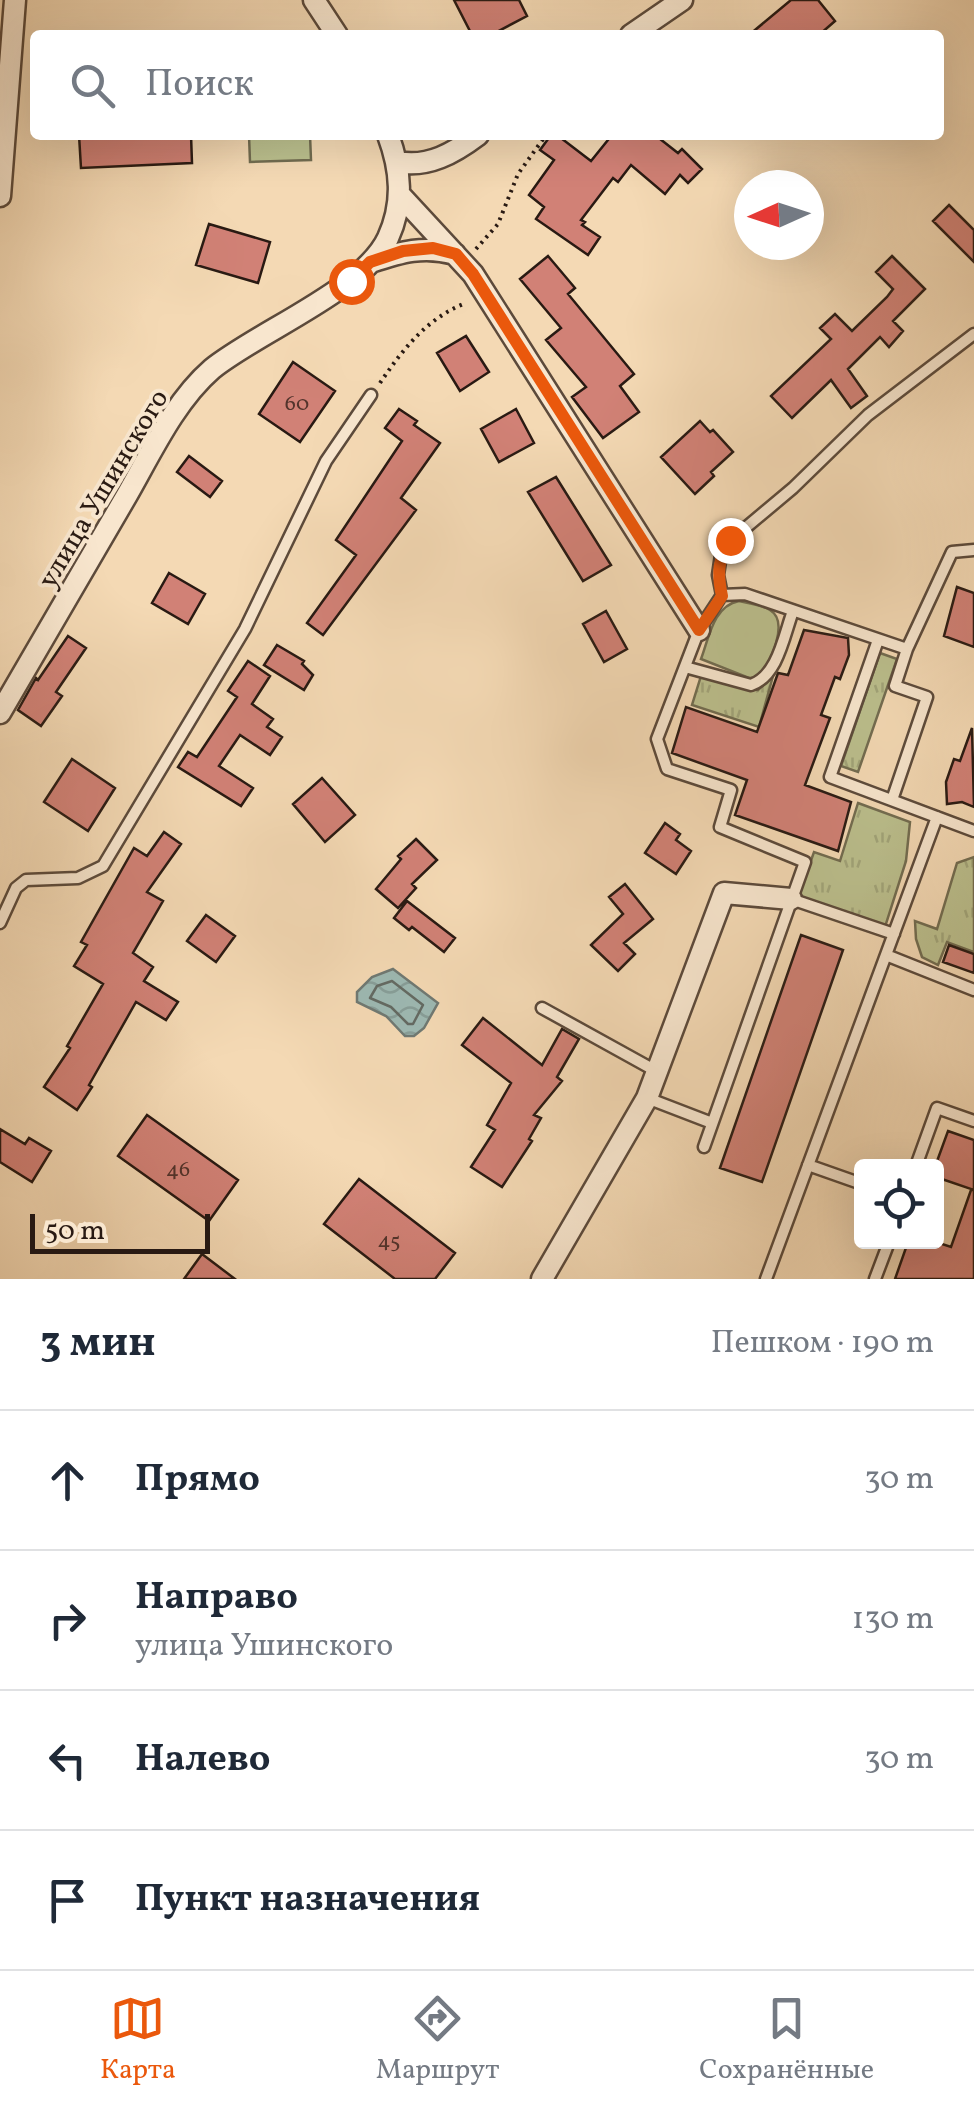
<!DOCTYPE html>
<html lang="ru">
<head>
<meta charset="utf-8">
<style>
  :root { --surface:#fff; --page:#f6f6f7; --text:#1f2937; --muted:#747a83; --line:#e0e1e3; --accent:#ea580c }
  body { margin:0; font-family:Vollkorn,serif; background:var(--page); color:var(--text) }
  .controls { position:absolute; right:30px; bottom:30px; display:grid; overflow:hidden; border-radius:10px; box-shadow:0 10px 40px #0002 }
  .controls button { width:90px; height:90px; display:grid; place-items:center; padding:0; border:0; border-bottom:2px solid var(--line); background:var(--surface); color:var(--text); font:50px sans-serif }
  .compass { position:absolute; left:734px; top:170px; width:90px; height:90px; border-radius:50%; background:var(--surface); box-shadow:0 10px 40px #0002; rotate:267deg }
  .scale { position:absolute; left:30px; bottom:25px; width:180px; box-sizing:border-box; padding-left:10px; border:5px solid #291a13; border-top:0; font-size:28px; line-height:35px; white-space:nowrap; color:#291a13; -webkit-text-stroke:8px #f8e6ce; paint-order:stroke }
  .stop { position:absolute; width:30px; height:30px; margin:-22px; border:8px solid #ea580c; border-radius:50%; background:#fff }
  .stop.end { background:#ea580c; border-color:#fff; box-shadow:0 2px 10px #0008 }
  .list { margin:0; padding:0; list-style:none }
  h2 { display:flex; justify-content:space-between; align-items:center; height:130px; margin:0; padding:0 40px; font-size:42px }
  h2 small { font-size:32px; font-weight:400; color:var(--muted) }
  .list li { display:grid; grid-template-columns:65px 1fr auto; gap:30px; align-items:center; box-sizing:border-box; height:140px; padding:0 40px; border-top:2px solid var(--line) }
  .list b { display:block; font-size:38px; white-space:nowrap }
  .list p { margin:0; font-size:32px; white-space:nowrap; color:var(--muted) }
  .list em { font-size:32px; font-style:normal; color:var(--muted) }
  .icon { flex:none; width:55px; height:55px; fill:none; stroke:currentColor; stroke-width:2; stroke-linecap:round; stroke-linejoin:round }
  .map { position:relative; flex:none; width:974px; height:1279px; overflow:hidden }
  .search { position:absolute; background:var(--surface); box-shadow:0 10px 40px #0002; left:30px; right:30px; top:30px; height:110px; display:flex; align-items:center; gap:25px; box-sizing:border-box; padding:0 35px; border-radius:10px; color:var(--muted); font-size:38px }
  .sheet { height:690px; background:var(--surface) }
  nav { display:flex; justify-content:space-around; align-items:center; box-sizing:border-box; height:140px; border-top:2px solid var(--line); background:var(--surface); font-size:28px; color:var(--muted) }
  nav a { display:grid; justify-items:center; gap:5px }
  nav .on { color:var(--accent) }
  .map>svg:first-child { display:block }
  .grass { fill:url(#grass-tufts); stroke:#726c50; stroke-width:2.5 }
  .park { fill:#bbbf8d; stroke:#726c50; stroke-width:2.5 }
  .water { fill:url(#water-waves); stroke:#6f7973; stroke-width:2.5 }
  .lines { fill:none; stroke-linecap:round; stroke-linejoin:round }
  .shore { stroke:#636a63; stroke-width:2.5 }
  .building { fill:#d18176; stroke:#291a13; stroke-width:2.5 }
  .lane-casing { stroke:#5c4a3b; stroke-width:15 }
  .street-casing { stroke:#5c4a3b; stroke-width:25 }
  .path { stroke:#291a13; stroke-width:4; stroke-dasharray:2.5 5; stroke-linecap:butt }
  .lane { stroke:#f8e6ce; stroke-width:10 }
  .street { stroke:#f8e6ce; stroke-width:20 }
  .route { stroke:#ea580c; stroke-width:12 }
  .labels { text-anchor:middle; stroke-width:8; stroke-linejoin:round; paint-order:stroke }
  .number-label { font-size:22px; fill:#53342c }
  .street-label { font-size:28px; fill:#291a13; stroke:#f8e6ce }
</style>
</head>
<body>
<div class="map">
<svg width="974" height="1279" viewBox="0 0 974 1279">
  <defs>
    <pattern id="grass-tufts" width="24" height="20" patternUnits="userSpaceOnUse" patternTransform="scale(2.5)"><rect width="24" height="20" fill="#bbbf8d"/><path d="M3 7l-1-3M5 7V3M7 7l1-3M15 17l-1-3M17 17v-4M19 17l1-3" fill="none" stroke="#a1a479"/></pattern>
    <pattern id="water-waves" width="16" height="10" patternUnits="userSpaceOnUse" patternTransform="scale(2.5)"><rect width="16" height="10" fill="#9db9b3"/><path d="M0 5q4-4 8 0t8 0" fill="none" stroke="#879e99"/></pattern>
  </defs>
  <rect width="100%" height="100%" fill="#f4d9b4"/>
  <filter id="stains"><feTurbulence type="fractalNoise" baseFrequency=".002" numOctaves="4"/><feColorMatrix values="0 0 0 0 .2 0 0 0 0 .09 0 0 0 0 .02 0 0 0 .5 -.17"/></filter>
  <radialGradient id="worn" r=".72"><stop offset=".6" stop-color="#630" stop-opacity="0"/><stop offset="1" stop-color="#630" stop-opacity=".3"/></radialGradient>
  <path class="grass" d="M880,653L897,659L858,772L841,766Z
    M701,676L758,690L773,676L759,727L692,705Z
    M858,803L910,822L906,861L885,927L798,897L814,852L840,861Z
    M974,857V952L947,942L938,965L922,957L916,939L915,921L937,929L957,863Z"/>
  <path class="park" d="M249,135H310L311,160L250,162Z
    M739,601C748,603 762,605 770,610C790,622 770,663 759,677L749,678L701,659C709,638 713,606 739,601Z"/>
  <path class="water" d="M393,969L438,1003L424,1028L414,1036H405L386,1016L357,1002V992L372,977Z"/>
  <g class="lines">
    <path class="shore" d="M392,981L423,1005L413,1024H408L391,1007L370,998L377,986Z"/>
  </g>
  <path class="building" d="M454,0H519L527,16L491,35H472Z
    M791,0H818L835,21L819,35H749Z
    M79,135H191L192,163L81,168Z
    M551,135H557L591,161L612,135H655L678,153L682,149L702,169L688,183L680,175L665,194L631,165L618,182L613,178L581,220L585,222L582,225L600,237L588,255L536,219L544,207L529,195L554,160L540,150Z
    M949,205L974,230V262L933,221Z
    M209,224L270,242L258,283L196,265Z
    M548,256L575,288L568,294L634,374L620,386L639,412L603,438L572,397L586,387L546,340L561,328L520,279Z
    M892,256L925,289L893,321L903,331L889,347L880,337L848,369L867,396L851,408L831,380L792,418L771,396L831,339L820,328L835,314L852,331L887,297L893,289L876,272Z
    M466,336L489,372L460,391L437,353Z
    M293,362L335,391L300,442L259,414Z
    M399,409L417,421L414,425L440,443L401,498L416,510L323,635L307,623L356,555L336,540L402,441L385,428Z
    M516,409L534,443L499,462L481,429Z
    M700,421L710,432L713,430L733,452L711,472L714,476L695,494L661,457Z
    M189,456L222,481L210,497L177,472Z
    M556,477L611,565L583,581L528,492Z
    M169,573L205,594L188,624L152,603Z
    M957,587L974,593V647L944,636Z
    M606,611L627,649L604,662L583,624Z
    M804,630L848,638L849,655L840,679L835,677L821,715L830,718L805,785L851,802L838,851L735,815L747,780L672,753L686,707L757,732L778,673L788,675Z
    M68,636L86,648L56,692L62,696L41,726L18,710L36,678L38,680Z
    M277,645L304,661L302,664L313,675L304,690L264,665Z
    M248,661L270,676L252,704L273,719L267,727L282,737L270,755L240,735L219,766L253,788L241,806L178,767L188,752L197,757L237,697L228,691Z
    M972,728L974,807L962,802L947,804L946,782L954,759L960,761Z
    M72,759L115,788L88,831L44,802Z
    M322,778L355,815L325,842L293,804Z
    M665,823L680,834L676,840L691,851L676,874L645,853Z
    M164,832L181,844L147,892L163,901L133,953L153,967L144,981L178,1002L166,1020L136,1002L89,1085L92,1087L77,1110L44,1087L70,1048L67,1046L103,984L74,966L87,945L81,942L134,848L147,856Z
    M416,839L437,860L412,884L416,888L398,908L376,889L401,859L398,856Z
    M625,884L653,919L624,943L635,954L618,971L591,945L623,914L609,897Z
    M407,901L455,938L444,952L412,927L409,930L394,918Z
    M206,915L235,936L216,962L187,941Z
    M801,935L843,950L762,1182L720,1168Z
    M949,945L974,954V973L943,962Z
    M483,1018L542,1065L562,1029L579,1039L557,1077L562,1081L534,1115L541,1118L529,1139L532,1141L502,1187L471,1167L495,1130L487,1125L511,1083L462,1045Z
    M147,1115L238,1180L209,1221L118,1156Z
    M0,1129L25,1144L29,1138L51,1151L32,1182L0,1162Z
    M948,1131L974,1140V1190L936,1177V1164Z
    M359,1179L455,1253L435,1279H395L324,1224Z
    M971,1190H974V1279H895L908,1242H936L951,1247Z
    M202,1254L235,1279H184Z"/>
  <g class="lines">
    <g class="lane-casing">
      <path id="lane" d="M722,595L718,575L721,555L731,540L793,488L868,415L974,334
        M878,640L830,777L974,831
        M685,667L751,685C778,676 784,635 793,611
        M892,800L927,697L895,686L907,649
        M791,899L894,934
        M0,923L16,888L26,880L78,878L103,866L245,629L326,461L371,395
        M886,955L974,990
        M542,1008L656,1071
        M647,1098L712,1123
        M704,1147L805,862L720,827L731,790L667,769L657,739L699,630L722,595L745,594L907,649L952,552L974,550
        M808,1165L862,1184
        M916,1166L937,1108L974,1121
        M766,1279L937,817
        M875,1279L889,1242"/>
    </g>
    <g class="street-casing">
      <path id="street" d="M314,0L337,35
        M631,35L682,0
        M398,162C428,168 454,153 478,135
        M400,195L473,274L699,630
        M0,196L15,0
        M371,262C401,252 424,245 455,254
        M0,713C42,640 85,568 127,495C151,453 175,401 212,369C259,331 364,290 388,238C404,203 401,170 388,135
        M542,1279L647,1098L724,893L791,899"/>
    </g>
    <path class="path" d="M476,249L498,224L518,174L546,135
      M380,383C403,349 427,318 466,303"/>
    <use href="#lane" class="lane"/>
    <use href="#street" class="street"/>
  </g>
  <g class="lines">
    <path class="route" d="M351,281L370,262L403,251L433,248L456,254L473,274L699,630L722,596C717,573 718,560 730,540"/>
  </g>
  <g class="labels">
    <g class="number-label">
      <text x="297" y="410">60</text>
      <text x="178" y="1176">46</text>
      <text x="389" y="1247">45</text>
    </g>
    <g class="street-label">
      <text transform="translate(102 488) rotate(-59)" y="10">улица Ушинского</text>
    </g>
  </g>
  <rect width="100%" height="100%" filter="url(#stains)"/>
  <rect width="100%" height="100%" fill="url(#worn)"/>
</svg>
<div class="controls">
<button><svg class="icon" aria-label="locate" viewBox="0 0 24 24"><circle cx="12" cy="12" r="6"/><path d="M12 2v4M12 18v4M2 12h4M18 12h4"/></svg></button>
</div>
<svg class="compass" viewBox="-18 -18 36 36"><path d="M0-13l5 13h-10z" fill="#e53935"/><path d="M0 13l5-13h-10z" fill="#747a83"/></svg>
<div class="scale">50 m</div>
<div class="stop" style="left:351px;top:281px"></div>
<div class="stop end" style="left:730px;top:540px"></div>
<div class="search"><svg class="icon" aria-label="search" viewBox="0 0 24 24"><circle cx="10" cy="10" r="6"/><path d="M15 15l6 6"/></svg>Поиск</div>
</div>
<section class="sheet">
<h2>3 мин<small>Пешком · 190 m</small></h2>
<ul class="list">
<li><svg class="icon" aria-label="ahead" viewBox="0 0 24 24"><path d="M12 20V5M6 11l6-6 6 6"/></svg><div><b>Прямо</b></div><em>30 m</em></li>
<li><svg class="icon" aria-label="right" viewBox="0 0 24 24"><path d="M7 20v-9h11M14 6l5 5-5 5"/></svg><div><b>Направо</b><p>улица Ушинского</p></div><em>130 m</em></li>
<li><svg class="icon" aria-label="left" viewBox="0 0 24 24"><path d="M17 20v-9H6M10 6l-5 5 5 5"/></svg><div><b>Налево</b></div><em>30 m</em></li>
<li><svg class="icon" aria-label="arrive" viewBox="0 0 24 24"><path d="M6 21V4h12l-3 4 3 4H6"/></svg><div><b>Пункт назначения</b></div></li>
</ul>
</section>
<nav>
<a class="on"><svg class="icon" aria-label="map" viewBox="0 0 24 24"><path d="M3 6l6-2 6 2 6-2v14l-6 2-6-2-6 2zM9 4v14M15 6v14"/></svg>Карта</a>
<a><svg class="icon" aria-label="directions" viewBox="0 0 24 24"><path d="M12 3l9 9-9 9-9-9zM9 14v-3h6M13 9l2 2-2 2"/></svg>Маршрут</a>
<a><svg class="icon" aria-label="saved" viewBox="0 0 24 24"><path d="M7 4h10v16l-5-4-5 4z"/></svg>Сохранённые</a>
</nav>
</body>
</html>
